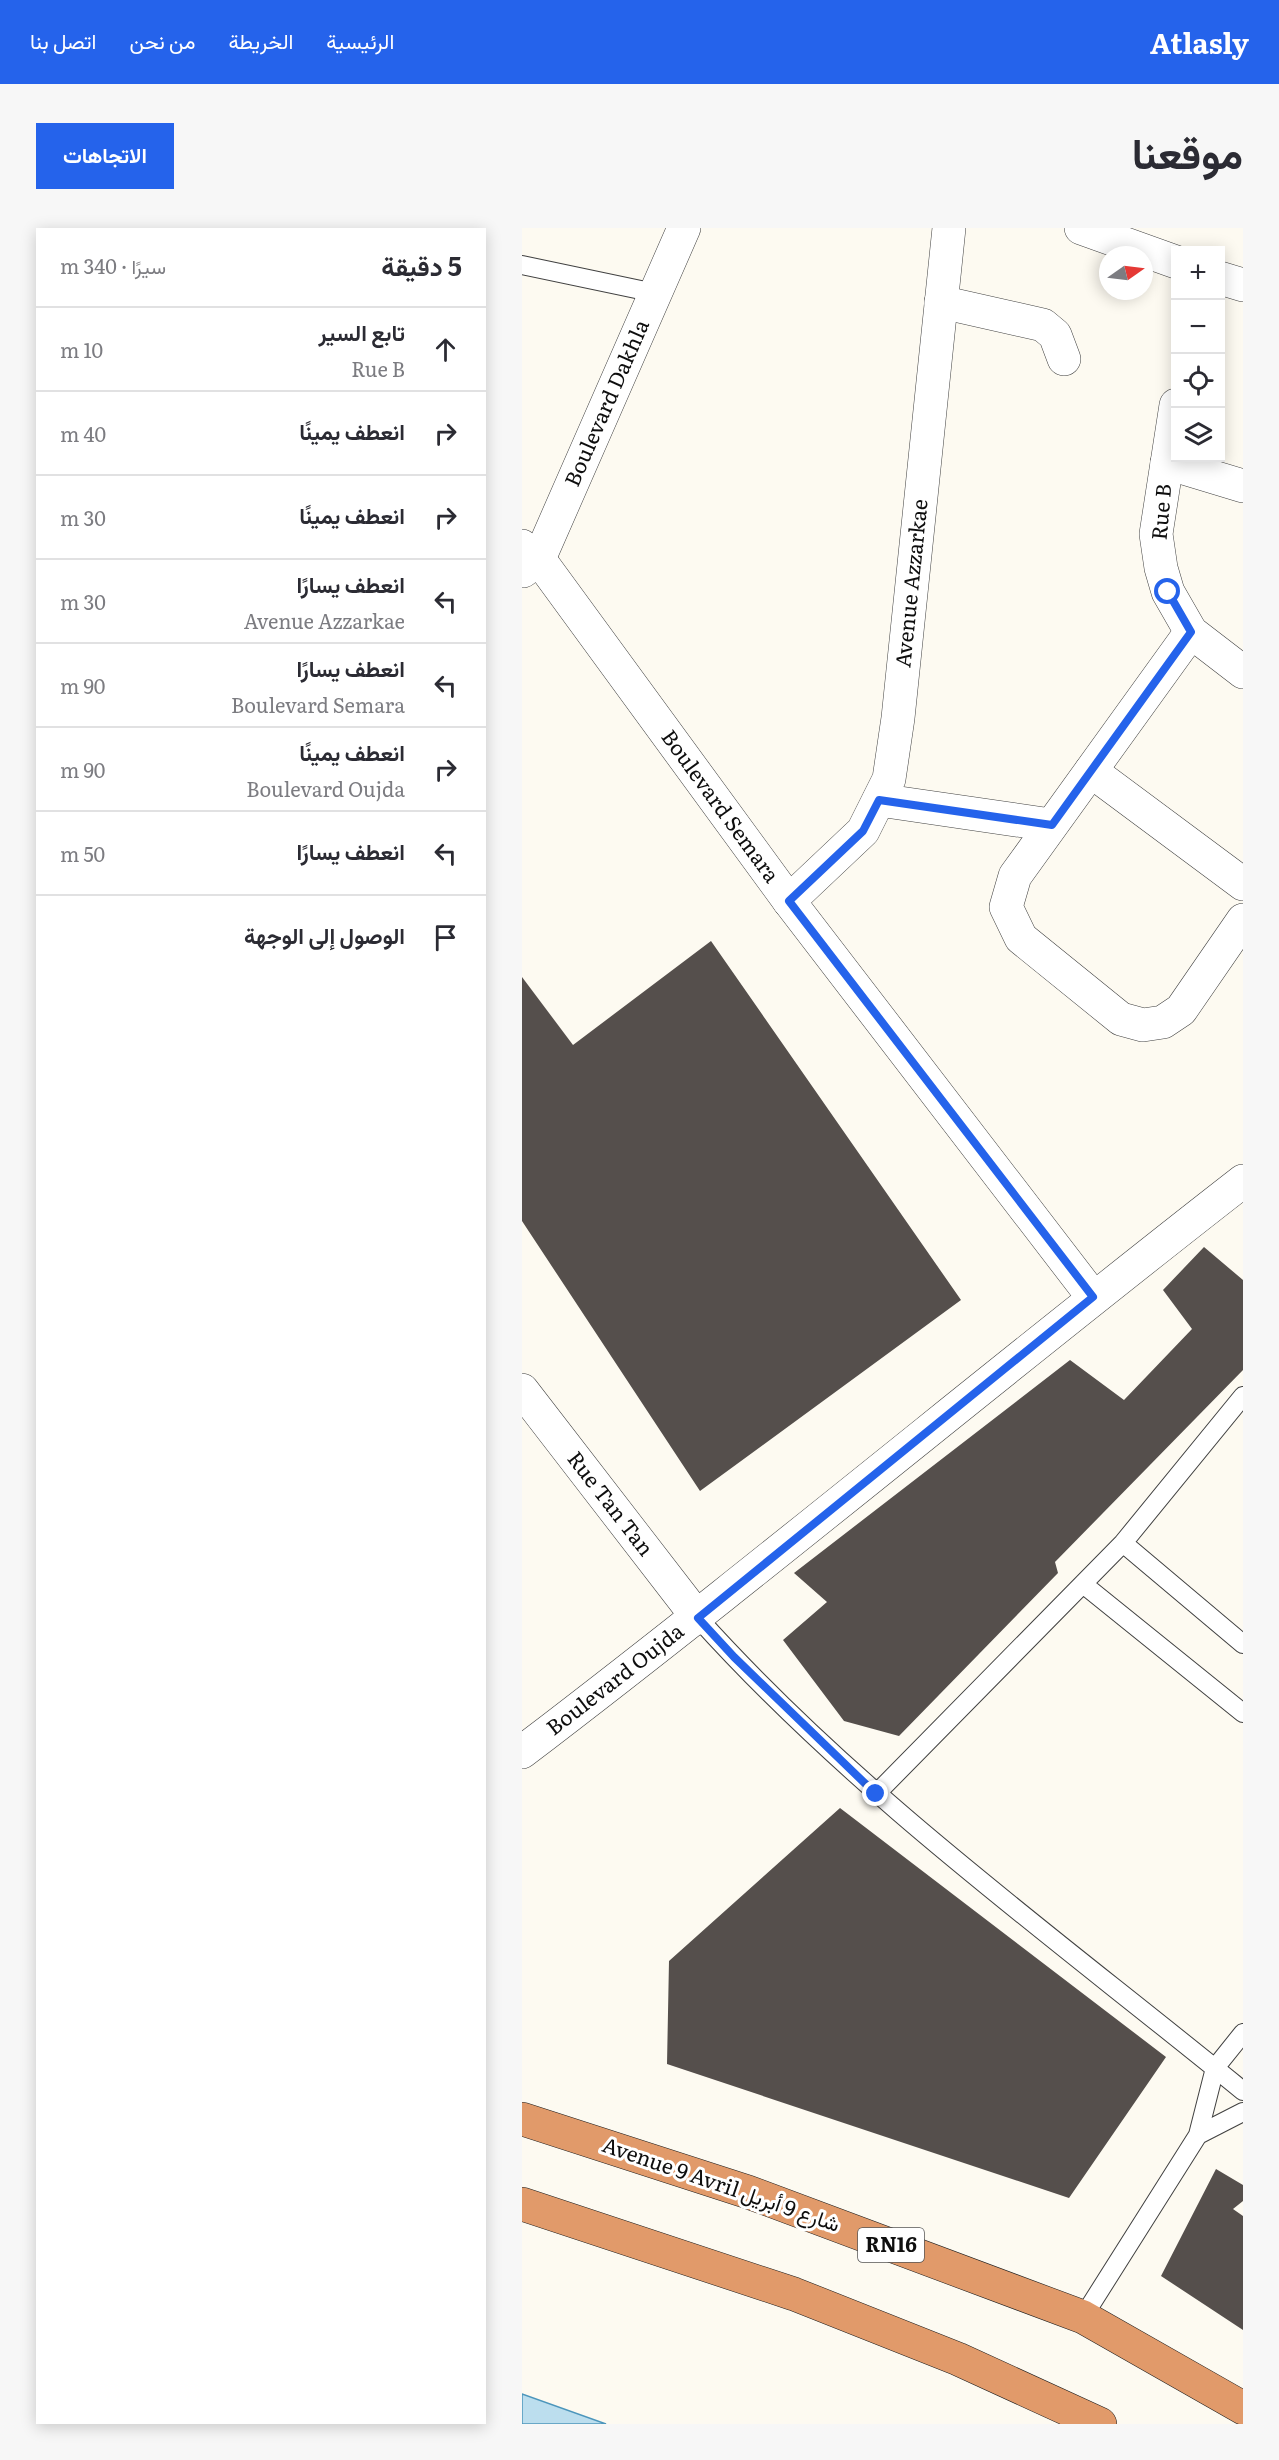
<!DOCTYPE html>
<html lang="ar">
<head>
<meta charset="utf-8">
<style>
  :root { --surface:#fff; --page:#f7f7f7; --text:#2b2b33; --muted:#7c7c81; --line:#e1e1e2; --accent:#2563eb }
  body { margin:0; font-family:Literata,Vazirmatn,serif; background:var(--page); color:var(--text); direction:rtl }
  .controls { position:absolute; right:18px; top:18px; display:grid; overflow:hidden; border-radius:0px; box-shadow:0 3px 15px #0003 }
  .controls button { width:54px; height:54px; display:grid; place-items:center; padding:0; border:0; border-bottom:2px solid var(--line); background:var(--surface); color:var(--text); font:30px sans-serif }
  .compass { position:absolute; left:577px; top:18px; width:54px; height:54px; border-radius:50%; background:var(--surface); box-shadow:0 3px 15px #0003; rotate:76deg }
  .stop { position:absolute; width:18px; height:18px; margin:-14px; border:4px solid #2563eb; border-radius:50%; background:#fff }
  .stop.end { background:#2563eb; border-color:#fff; box-shadow:0 2px 6px #0008 }
  .list { margin:0; padding:0; list-style:none }
  h2 { display:flex; justify-content:space-between; align-items:center; height:78px; margin:0; padding:0 24px; font-size:26px }
  h2 small { font-size:20px; font-weight:400; color:var(--muted) }
  .list li { display:grid; grid-template-columns:39px 1fr auto; gap:18px; align-items:center; box-sizing:border-box; height:84px; padding:0 24px; border-top:2px solid var(--line) }
  .list b { display:block; font-size:22px; white-space:nowrap }
  .list p { margin:0; font-size:20px; white-space:nowrap; color:var(--muted) }
  .list em { font-size:20px; font-style:normal; color:var(--muted) }
  .icon { flex:none; width:33px; height:33px; fill:none; stroke:currentColor; stroke-width:2; stroke-linecap:round; stroke-linejoin:round }
  .map { position:relative; flex:none; width:721px; height:2196px; overflow:hidden; direction:ltr; border-radius:0px }
  header { display:flex; align-items:center; gap:36px; box-sizing:border-box; height:84px; padding:0 30px; background:var(--accent); color:#fff }
  header strong { font-size:28px }
  nav { display:flex; gap:33px; margin-inline-start:auto; font-size:21px }
  .intro { display:flex; align-items:center; justify-content:space-between; box-sizing:border-box; height:144px; padding:0 36px }
  h1 { margin:0; font-size:42px }
  .button { padding:15px 27px; border-radius:0px; background:var(--accent); color:#fff; font-size:21px; font-weight:700 }
  main { display:flex; gap:36px; padding:0 36px }
  aside { flex:1; background:var(--surface); border-radius:0px; box-shadow:0 3px 15px #0003 }
  .map>svg:first-child { display:block }
  .water { fill:#bcdeee; stroke:#4c96bc; stroke-width:1.5 }
  .building { fill:#554f4c }
  .lines { fill:none; stroke-linecap:round; stroke-linejoin:round }
  .lane-casing { stroke:#414141; stroke-width:20 }
  .street-casing { stroke:#414141; stroke-width:34 }
  .highway-casing { stroke:#1f1f1f; stroke-width:34 }
  .lane { stroke:#fff; stroke-width:18 }
  .street { stroke:#fff; stroke-width:33 }
  .highway { stroke:#e19a6a; stroke-width:33 }
  .route { stroke:#2563eb; stroke-width:8 }
  .labels { text-anchor:middle; stroke-width:6; stroke-linejoin:round; paint-order:stroke }
  .shield { fill:#fff; stroke:#565656; stroke-width:1.5 }
  .shield-label { font-size:20px; font-weight:bold; fill:#0e0e0e }
  .street-label { font-size:21px; fill:#0e0e0e; stroke:#fff }
</style>
</head>
<body>
<header>
<strong>Atlasly</strong>
<nav><a>الرئيسية</a><a>الخريطة</a><a>من نحن</a><a>اتصل بنا</a></nav>
</header>
<div class="intro"><h1>موقعنا</h1><a class="button">الاتجاهات</a></div>
<main>
<div class="map">
<svg width="721" height="2196" viewBox="0 0 721 2196">
  <rect width="100%" height="100%" fill="#fdfaf1"/>
  <path class="water" d="M0,2166L84,2196H0Z"/>
  <path class="building" d="M189,713L439,1072L178,1263L0,993V749L51,817Z
    M682,1019L721,1052V1142L533,1334L536,1345L377,1508L322,1493L261,1412L305,1374L272,1345L548,1132L602,1172L670,1101L641,1062Z
    M318,1580L644,1829L547,1970L145,1836L147,1733Z
    M694,1941L721,1957V1973L711,1981L721,1988V2102L639,2048Z"/>
  <g class="lines">
    <g class="lane-casing">
      <path id="lane" d="M0,37L133,65
        M601,1315L721,1416
        M561,1356L721,1485
        M176,1390C337,1569 535,1711 721,1863
        M354,1566L601,1315L721,1168
        M676,1907L721,1884
        M561,2089L676,1907L693,1840L721,1805"/>
    </g>
    <g class="street-casing">
      <g id="street">
        <path d="M559,0L654,34"/>
        <path d="M698,50L721,57"/>
        <path d="M419,74L521,97L533,107L542,131"/>
        <path d="M654,177L634,306L639,340L646,364L669,404L721,444"/>
        <path d="M645,235L721,258"/>
        <path id="s1" d="M0,318L17,331L267,673L571,1069"/>
        <path id="s2" d="M1,343L17,331L162,0"/>
        <path d="M669,404L493,648L484,679L499,710L599,791L621,797L641,794L659,782L721,692"/>
        <path d="M569,543L721,656"/>
        <path d="M357,572L529,597"/>
        <path id="s3" d="M267,673L341,603L367,551L376,490L427,0"/>
        <path id="s4" d="M0,1162L176,1390"/>
        <path id="s5" d="M0,1524C244,1338 479,1141 721,953"/>
      </g>
    </g>
    <g class="highway-casing">
      <path id="highway" d="M0,1891L226,1964L561,2089L721,2180
        M0,1976L272,2066L436,2131L578,2196"/>
    </g>
    <use href="#lane" class="lane"/>
    <use href="#street" class="street"/>
    <use href="#highway" class="highway"/>
  </g>
  <g class="lines">
    <path class="route" d="M354,1566L212,1429L176,1390L571,1069L267,673L341,603L357,572L530,597L669,404L646,364"/>
  </g>
  <g class="labels">
    <rect class="shield" x="336" y="2000" width="66" height="34" rx="4.5"/>
    <g class="shield-label">
      <text x="369" y="2024">RN16</text>
    </g>
    <g class="street-label">
      <text dy="7" stroke="none"><textPath href="#s2" startOffset="190">Boulevard Dakhla</textPath></text>
      <text transform="translate(640 284) rotate(-85)" y="7">Rue B</text>
      <text dy="7" stroke="none"><textPath href="#s3" startOffset="357">Avenue Azzarkae</textPath></text>
      <text dy="7" stroke="none"><textPath href="#s1" startOffset="328">Boulevard Semara</textPath></text>
      <text dy="7" stroke="none"><textPath href="#s4" startOffset="144">Rue Tan Tan</textPath></text>
      <text dy="7" stroke="none"><textPath href="#s5" startOffset="118">Boulevard Oujda</textPath></text>
      <text transform="translate(199 1957) rotate(19)" y="7">Avenue 9 Avril شارع 9 أبريل</text>
    </g>
  </g>
</svg>
<div class="controls">
<button>+</button>
<button>−</button>
<button><svg class="icon" aria-label="locate" viewBox="0 0 24 24"><circle cx="12" cy="12" r="6"/><path d="M12 2v4M12 18v4M2 12h4M18 12h4"/></svg></button>
<button><svg class="icon" aria-label="layers" viewBox="0 0 24 24"><path d="M12 4l9 5-9 5-9-5zM3 14l9 5 9-5"/></svg></button>
</div>
<svg class="compass" viewBox="-18 -18 36 36"><path d="M0-13l5 13h-10z" fill="#e53935"/><path d="M0 13l5-13h-10z" fill="#7c7c81"/></svg>
<div class="stop" style="left:646px;top:364px"></div>
<div class="stop end" style="left:354px;top:1566px"></div>
</div>
<aside>
<h2>5 دقيقة<small>سيرًا · 340 m</small></h2>
<ul class="list">
<li><svg class="icon" aria-label="ahead" viewBox="0 0 24 24"><path d="M12 20V5M6 11l6-6 6 6"/></svg><div><b>تابع السير</b><p>Rue B</p></div><em>10 m</em></li>
<li><svg class="icon" aria-label="right" viewBox="0 0 24 24"><path d="M7 20v-9h11M14 6l5 5-5 5"/></svg><div><b>انعطف يمينًا</b></div><em>40 m</em></li>
<li><svg class="icon" aria-label="right" viewBox="0 0 24 24"><path d="M7 20v-9h11M14 6l5 5-5 5"/></svg><div><b>انعطف يمينًا</b></div><em>30 m</em></li>
<li><svg class="icon" aria-label="left" viewBox="0 0 24 24"><path d="M17 20v-9H6M10 6l-5 5 5 5"/></svg><div><b>انعطف يسارًا</b><p>Avenue Azzarkae</p></div><em>30 m</em></li>
<li><svg class="icon" aria-label="left" viewBox="0 0 24 24"><path d="M17 20v-9H6M10 6l-5 5 5 5"/></svg><div><b>انعطف يسارًا</b><p>Boulevard Semara</p></div><em>90 m</em></li>
<li><svg class="icon" aria-label="right" viewBox="0 0 24 24"><path d="M7 20v-9h11M14 6l5 5-5 5"/></svg><div><b>انعطف يمينًا</b><p>Boulevard Oujda</p></div><em>90 m</em></li>
<li><svg class="icon" aria-label="left" viewBox="0 0 24 24"><path d="M17 20v-9H6M10 6l-5 5 5 5"/></svg><div><b>انعطف يسارًا</b></div><em>50 m</em></li>
<li><svg class="icon" aria-label="arrive" viewBox="0 0 24 24"><path d="M6 21V4h12l-3 4 3 4H6"/></svg><div><b>الوصول إلى الوجهة</b></div></li>
</ul>
</aside>
</main>
</body>
</html>
